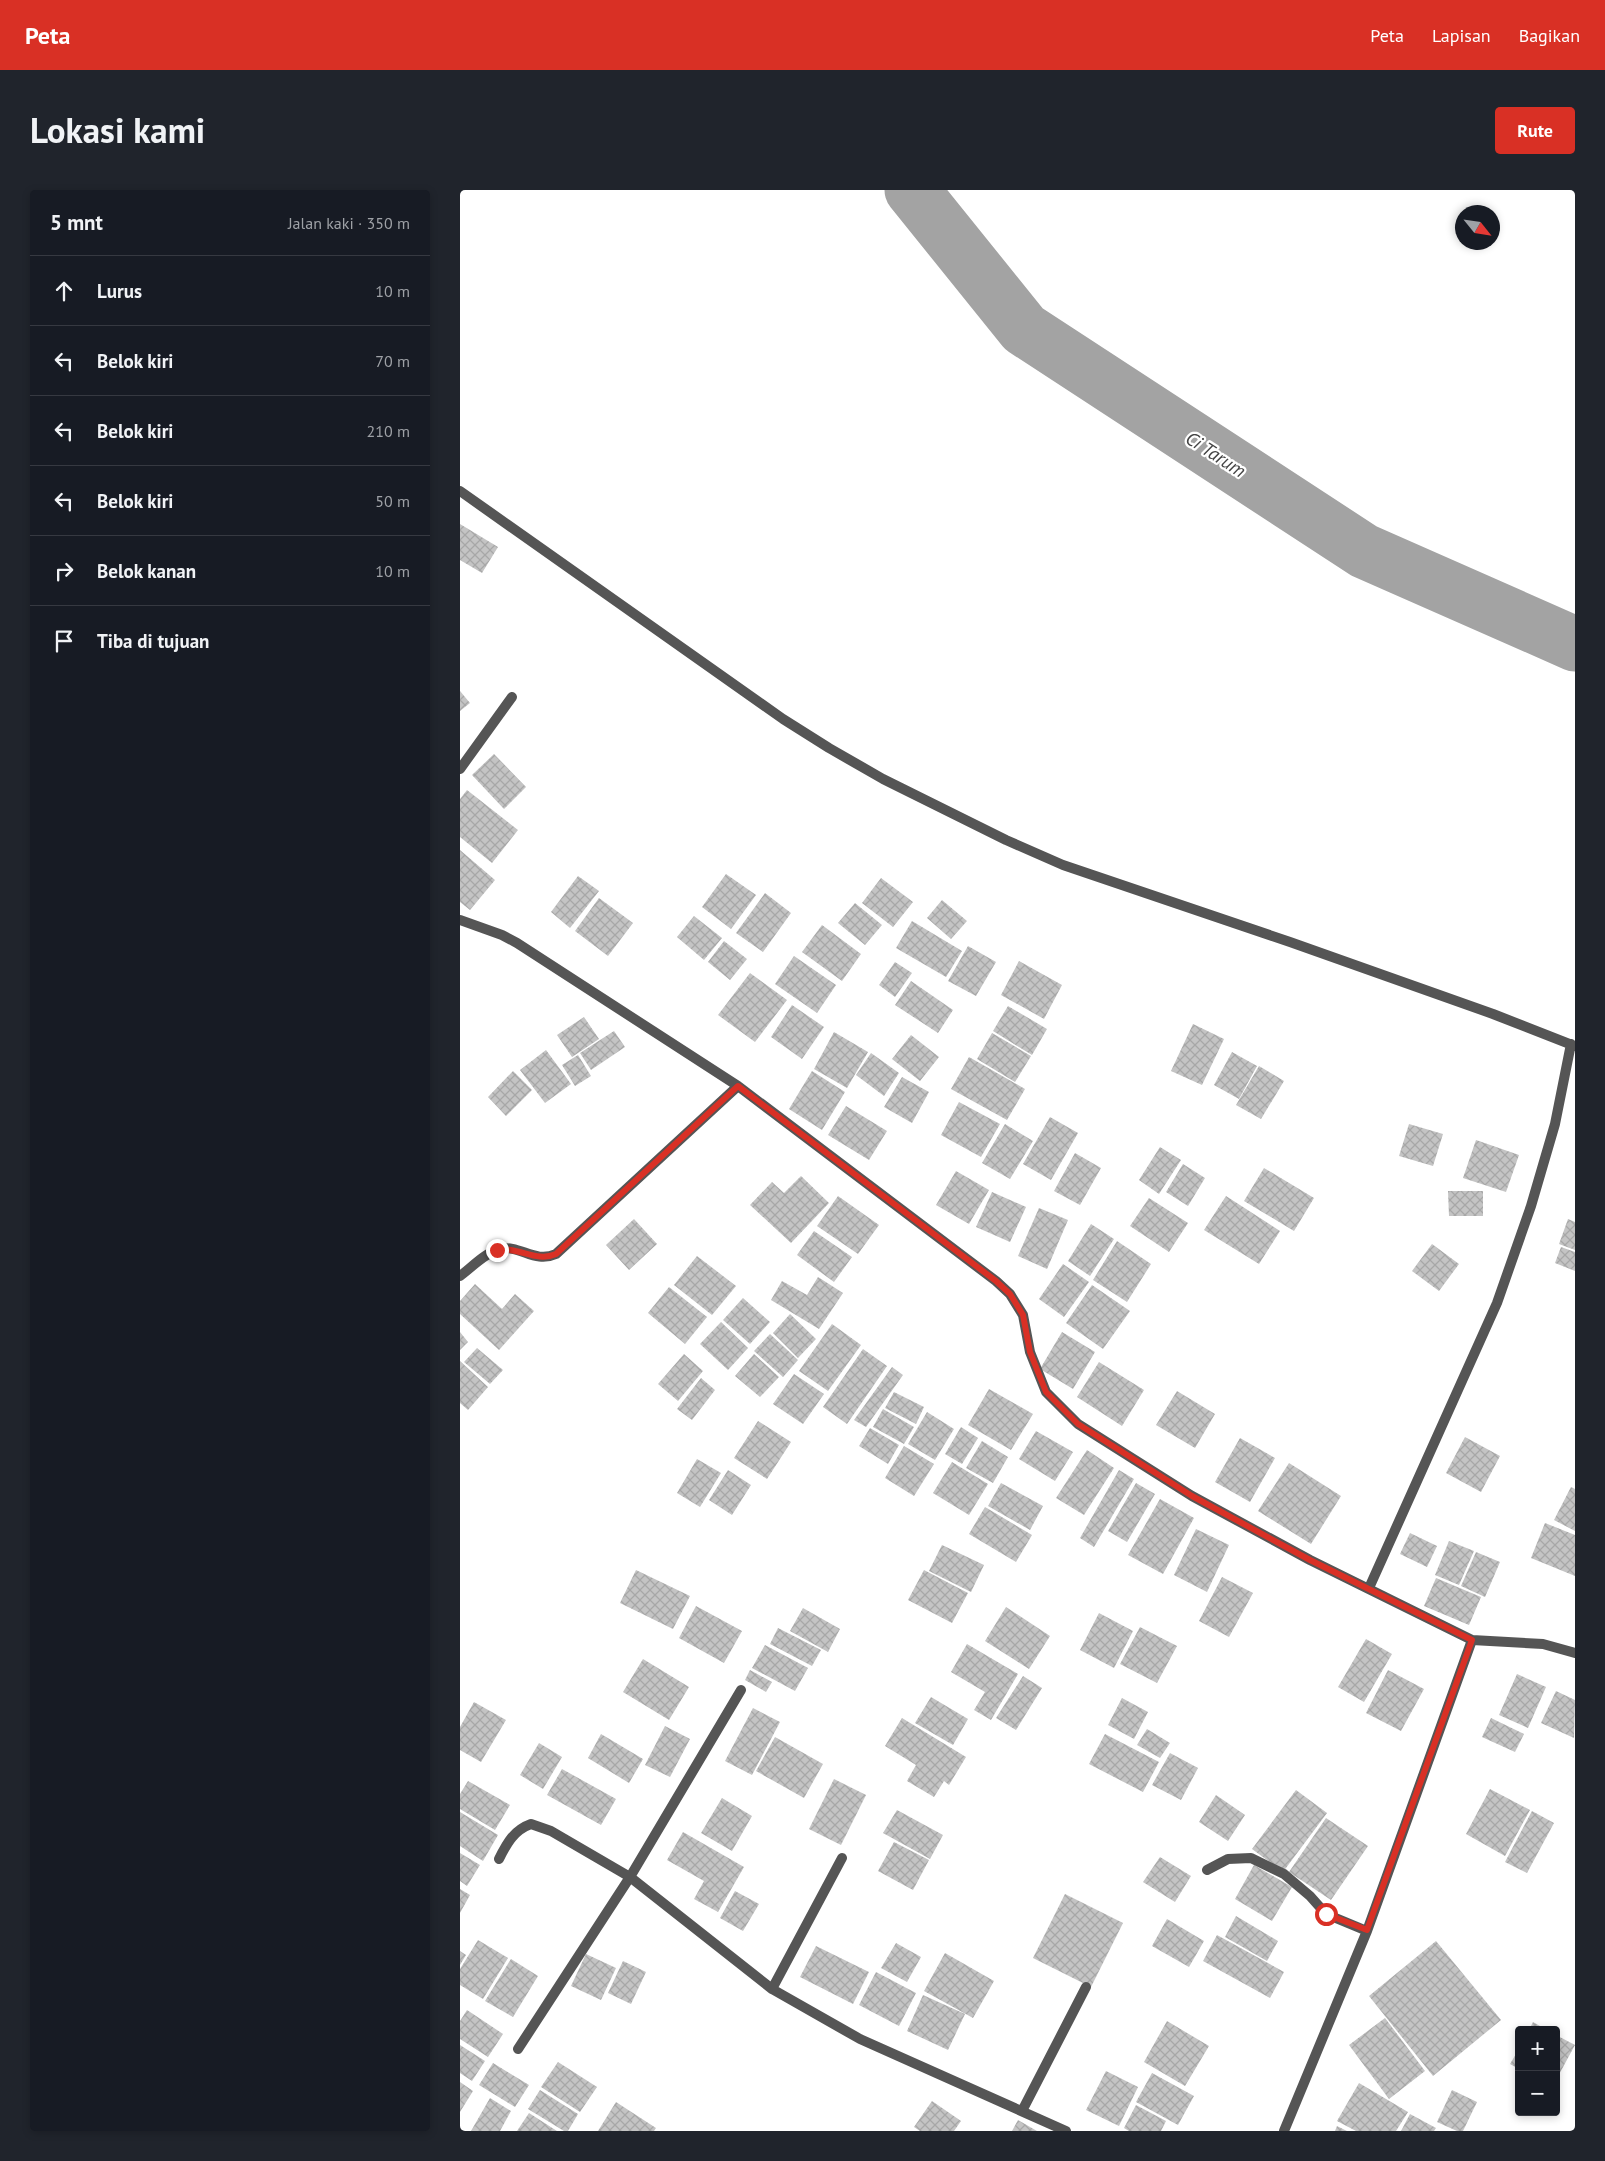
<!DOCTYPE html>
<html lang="id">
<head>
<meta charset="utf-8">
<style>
  :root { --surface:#171b24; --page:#20242c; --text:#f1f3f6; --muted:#9ea1a6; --line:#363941; --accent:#d93025 }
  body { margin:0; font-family:"PT Sans",sans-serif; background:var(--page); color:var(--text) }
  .controls { position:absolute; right:15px; bottom:15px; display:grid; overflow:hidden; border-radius:5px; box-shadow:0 2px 8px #0003 }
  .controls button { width:45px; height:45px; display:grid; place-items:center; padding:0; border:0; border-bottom:1px solid var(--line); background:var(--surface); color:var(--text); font:25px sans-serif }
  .compass { position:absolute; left:995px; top:15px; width:45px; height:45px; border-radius:50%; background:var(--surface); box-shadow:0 2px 8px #0003; rotate:120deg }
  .stop { position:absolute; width:15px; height:15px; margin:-11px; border:4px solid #d93025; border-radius:50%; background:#fff }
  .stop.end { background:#d93025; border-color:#fff; box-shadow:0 1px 5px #0008 }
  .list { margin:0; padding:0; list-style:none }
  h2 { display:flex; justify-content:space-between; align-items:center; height:65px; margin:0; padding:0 20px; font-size:21px }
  h2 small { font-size:16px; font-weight:400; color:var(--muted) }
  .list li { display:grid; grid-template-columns:32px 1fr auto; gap:15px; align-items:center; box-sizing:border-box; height:70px; padding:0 20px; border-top:1px solid var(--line) }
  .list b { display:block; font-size:19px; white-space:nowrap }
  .list em { font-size:16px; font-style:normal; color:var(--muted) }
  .icon { flex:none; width:28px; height:28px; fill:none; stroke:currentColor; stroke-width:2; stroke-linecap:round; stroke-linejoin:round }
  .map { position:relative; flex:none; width:1115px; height:1941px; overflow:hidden; border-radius:5px }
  header { display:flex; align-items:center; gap:30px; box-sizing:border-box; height:70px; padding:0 25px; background:var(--accent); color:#fff }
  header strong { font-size:24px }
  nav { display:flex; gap:28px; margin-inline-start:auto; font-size:18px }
  .intro { display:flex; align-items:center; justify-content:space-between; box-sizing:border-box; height:120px; padding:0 30px }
  h1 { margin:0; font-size:35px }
  .button { padding:12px 22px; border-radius:5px; background:var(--accent); color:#fff; font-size:18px; font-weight:700 }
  main { display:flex; gap:30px; padding:0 30px }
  aside { flex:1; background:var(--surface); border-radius:5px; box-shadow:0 2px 8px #0003 }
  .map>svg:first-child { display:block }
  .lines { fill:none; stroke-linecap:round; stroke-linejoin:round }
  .river { stroke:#a3a3a3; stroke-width:55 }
  .building { fill:url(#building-cross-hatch) }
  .minor { stroke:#555; stroke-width:10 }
  .route { stroke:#d93025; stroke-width:6 }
  .labels { text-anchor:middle; stroke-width:4.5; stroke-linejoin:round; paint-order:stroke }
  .water-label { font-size:19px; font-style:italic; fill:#444; stroke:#fff }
</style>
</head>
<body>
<header>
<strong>Peta</strong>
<nav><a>Peta</a><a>Lapisan</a><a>Bagikan</a></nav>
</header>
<div class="intro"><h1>Lokasi kami</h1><a class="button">Rute</a></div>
<main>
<aside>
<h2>5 mnt<small>Jalan kaki · 350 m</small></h2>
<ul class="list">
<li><svg class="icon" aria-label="ahead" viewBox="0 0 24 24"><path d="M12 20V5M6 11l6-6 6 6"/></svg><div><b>Lurus</b></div><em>10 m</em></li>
<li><svg class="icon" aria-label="left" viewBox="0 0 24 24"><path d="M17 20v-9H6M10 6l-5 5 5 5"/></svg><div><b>Belok kiri</b></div><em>70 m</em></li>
<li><svg class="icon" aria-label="left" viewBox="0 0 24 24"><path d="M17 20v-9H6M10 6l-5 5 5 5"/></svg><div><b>Belok kiri</b></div><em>210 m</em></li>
<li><svg class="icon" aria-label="left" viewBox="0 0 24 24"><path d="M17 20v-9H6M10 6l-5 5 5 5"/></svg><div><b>Belok kiri</b></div><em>50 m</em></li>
<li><svg class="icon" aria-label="right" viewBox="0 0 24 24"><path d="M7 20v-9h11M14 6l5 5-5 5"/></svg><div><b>Belok kanan</b></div><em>10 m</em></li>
<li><svg class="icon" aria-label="arrive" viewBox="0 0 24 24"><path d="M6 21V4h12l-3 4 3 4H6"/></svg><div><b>Tiba di tujuan</b></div></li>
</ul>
</aside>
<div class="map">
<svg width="1115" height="1941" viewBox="0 0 1115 1941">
  <defs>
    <pattern id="building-cross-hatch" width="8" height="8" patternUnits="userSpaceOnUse" patternTransform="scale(1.25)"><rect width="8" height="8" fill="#c4c4c4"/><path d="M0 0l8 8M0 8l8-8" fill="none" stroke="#a7a7a7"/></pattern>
  </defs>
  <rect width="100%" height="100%" fill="#fff"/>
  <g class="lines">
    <path class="river" d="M452,0L564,139L904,361L1115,454"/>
  </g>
  <path class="building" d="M0,334L38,357L22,383L0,370Z
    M0,501L10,513L0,521Z
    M34,564L66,597L44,619L12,585Z
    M7,600L58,640L32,673L0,647V609Z
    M0,660L35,690L10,720L0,712Z
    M266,684L296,705L271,739L242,717Z
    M118,686L139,701L110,738L91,722Z
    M421,688L453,712L433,737L402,713Z
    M305,703L331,723L303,762L276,743Z
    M139,708L173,733L148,766L115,741Z
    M482,710L507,731L491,749L467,728Z
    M395,713L422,735L405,755L378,733Z
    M234,726L262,748L244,770L217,747Z
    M452,731L502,761L486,787L436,758Z
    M362,735L401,764L382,791L342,762Z
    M264,751L287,769L270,790L248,772Z
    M508,756L536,772L516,806L488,791Z
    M334,766L376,795L357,823L315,794Z
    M559,771L602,795L584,829L541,805Z
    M435,772L452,783L435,807L419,795Z
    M290,783L327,810L295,852L258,825Z
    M451,791L493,820L478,843L435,815Z
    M332,815L364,837L342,869L311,847Z
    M548,816L587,839L572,865L533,841Z
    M124,827L139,849L112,867L97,845Z
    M733,834L764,849L742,895L711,881Z
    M154,841L165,857L131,880L120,863Z
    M374,842L408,862L387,898L354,879Z
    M532,843L571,866L555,892L517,869Z
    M451,845L479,867L460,891L432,869Z
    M86,860L111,894L85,913L60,880Z
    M772,862L797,876L779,909L754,895Z
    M411,863L439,883L424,906L396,885Z
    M118,865L131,886L115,896L102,875Z
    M509,867L565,899L547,930L491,899Z
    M799,876L824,891L801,929L776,915Z
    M53,881L72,900L46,926L28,907Z
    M352,881L385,902L362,940L329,919Z
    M442,887L469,902L452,933L424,917Z
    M499,912L540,934L521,967L481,945Z
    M386,916L427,941L409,970L368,945Z
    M590,927L618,943L591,990L563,974Z
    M545,934L573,951L550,989L522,973Z
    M949,934L983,944L973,976L939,966Z
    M1016,950L1059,965L1046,1002L1003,988Z
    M700,957L721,970L699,1004L679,990Z
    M615,963L641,978L620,1015L594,1001Z
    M723,974L745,988L728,1016L706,1002Z
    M804,978L854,1008L834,1041L784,1011Z
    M496,981L529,1000L509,1034L476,1015Z
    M341,986L369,1013L331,1053L290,1015L312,992L324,1003Z
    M988,1001H1023V1026H989Z
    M532,1002L566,1017L550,1052L516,1037Z
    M378,1006L419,1035L398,1064L357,1036Z
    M766,1006L820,1041L799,1074L744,1040Z
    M689,1008L728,1033L709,1062L670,1036Z
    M579,1018L608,1030L587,1079L558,1066Z
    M174,1029L197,1054L169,1080L146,1055Z
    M1108,1029L1115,1032V1060L1099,1054Z
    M631,1034L654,1049L630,1086L608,1071Z
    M354,1041L392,1067L374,1092L337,1065Z
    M657,1051L691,1074L667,1112L633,1090Z
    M972,1054L999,1074L979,1101L952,1081Z
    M1101,1057L1115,1062V1081L1095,1073Z
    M237,1066L276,1096L252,1125L214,1095Z
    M603,1074L629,1092L604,1127L579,1109Z
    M358,1087L383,1103L359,1139L311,1110L322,1091L347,1105Z
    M15,1094L42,1119L55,1104L74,1121L39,1160L0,1124V1111Z
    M632,1095L670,1121L643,1159L606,1133Z
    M209,1097L247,1127L225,1154L188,1123Z
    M283,1108L310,1132L290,1154L263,1130Z
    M330,1124L356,1149L338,1168L313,1143Z
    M261,1132L288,1158L268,1180L240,1154Z
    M372,1134L401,1155L368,1201L339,1181Z
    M0,1142L8,1152L0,1160Z
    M602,1142L635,1162L613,1199L580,1179Z
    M310,1144L338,1170L323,1187L294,1161Z
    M17,1158L43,1180L30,1194L4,1172Z
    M403,1159L427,1176L387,1234L363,1217Z
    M224,1164L243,1181L218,1211L198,1194Z
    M294,1164L319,1187L300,1207L275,1186Z
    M0,1171L28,1197L8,1220L0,1213Z
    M639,1172L684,1200L662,1236L617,1207Z
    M432,1177L443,1185L406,1237L394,1230Z
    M334,1184L364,1204L343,1234L313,1214Z
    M241,1188L255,1200L232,1230L217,1219Z
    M529,1199L573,1224L551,1260L508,1235Z
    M717,1201L755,1224L735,1258L696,1235Z
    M434,1202L464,1217L456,1234L425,1218Z
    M423,1219L454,1237L444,1254L413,1237Z
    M467,1222L494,1239L475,1270L448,1254Z
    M298,1231L331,1252L307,1289L274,1268Z
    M501,1237L518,1248L502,1274L485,1264Z
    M410,1238L439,1255L428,1274L399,1256Z
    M576,1241L613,1262L595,1291L559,1269Z
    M1005,1247L1040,1266L1021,1302L986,1283Z
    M780,1248L815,1268L790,1312L755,1292Z
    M522,1251L548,1267L533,1293L506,1278Z
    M444,1256L474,1274L454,1306L425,1288Z
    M627,1260L654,1278L624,1325L596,1308Z
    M237,1269L261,1283L240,1317L217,1303Z
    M492,1272L528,1294L509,1325L473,1303Z
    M829,1273L881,1306L851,1354L798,1321Z
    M268,1280L291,1295L272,1325L249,1310Z
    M659,1280L674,1289L634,1357L620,1348Z
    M541,1293L583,1316L570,1340L528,1316Z
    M676,1293L695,1304L667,1352L648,1341Z
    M1111,1297L1115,1299V1341L1094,1330Z
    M700,1309L734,1328L703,1384L668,1365Z
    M525,1317L572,1345L556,1372L509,1344Z
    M1085,1333L1115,1345V1386L1071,1368Z
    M736,1339L769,1355L747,1402L714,1385Z
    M950,1343L977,1356L967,1377L940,1364Z
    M989,1351L1014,1361L999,1395L975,1385Z
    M482,1355L524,1375L511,1402L469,1381Z
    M1016,1362L1040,1372L1025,1407L1001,1396Z
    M176,1380L230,1406L213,1439L160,1413Z
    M464,1380L508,1403L492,1433L448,1410Z
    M762,1387L793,1403L769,1447L739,1431Z
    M976,1388L1021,1407L1009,1435L964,1416Z
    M236,1416L282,1441L264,1473L219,1448Z
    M546,1417L590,1446L569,1479L525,1451Z
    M343,1418L380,1439L368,1462L330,1441Z
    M639,1423L673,1441L654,1478L620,1460Z
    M680,1437L717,1456L697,1493L660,1474Z
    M318,1438L361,1460L352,1476L310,1454Z
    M906,1449L932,1464L904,1512L878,1497Z
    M507,1454L558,1484L531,1530L514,1520L525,1502L491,1482Z
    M305,1455L348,1478L335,1501L292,1478Z
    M183,1469L229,1497L209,1530L163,1502Z
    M290,1480L312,1492L306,1502L285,1490Z
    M928,1480L964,1499L941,1541L906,1523Z
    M1057,1484L1086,1497L1068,1538L1039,1525Z
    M563,1486L582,1498L556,1540L536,1528Z
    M1096,1501L1115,1510L1114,1548L1081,1533Z
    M471,1507L508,1529L493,1555L455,1533Z
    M662,1508L688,1522L674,1549L648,1535Z
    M14,1512L46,1530L21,1572L0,1560V1537Z
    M293,1518L320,1532L292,1585L265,1571Z
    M442,1528L506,1567L489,1595L484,1591L474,1607L447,1591L456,1575L425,1556Z
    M1031,1528L1064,1544L1055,1562L1022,1547Z
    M205,1536L230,1549L210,1587L185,1575Z
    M687,1539L710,1553L700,1568L677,1555Z
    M141,1544L183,1569L169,1593L128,1568Z
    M645,1544L699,1572L683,1602L629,1574Z
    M315,1547L363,1574L344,1608L296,1581Z
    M79,1553L102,1567L83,1599L60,1585Z
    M710,1563L738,1578L721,1610L692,1595Z
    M102,1579L156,1609L141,1635L87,1605Z
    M374,1589L406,1605L381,1655L349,1639Z
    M8,1591L50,1615L35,1640L0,1619V1604Z
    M1030,1599L1070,1620L1045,1666L1006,1644Z
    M836,1600L867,1623L823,1682L792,1659Z
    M756,1605L785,1625L768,1651L739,1632Z
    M262,1608L292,1626L272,1661L241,1643Z
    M437,1620L483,1645L470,1669L423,1643Z
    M1072,1621L1094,1633L1067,1683L1045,1672Z
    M0,1622L38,1645L23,1671L0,1656Z
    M866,1628L908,1656L871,1710L829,1682Z
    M223,1642L284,1677L258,1722L234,1709L244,1691L207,1670Z
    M434,1652L469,1670L453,1700L418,1681Z
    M0,1663L20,1675L7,1696L0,1691Z
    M700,1667L731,1686L715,1712L683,1692Z
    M794,1675L832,1697L812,1731L775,1709Z
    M0,1699L10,1705L0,1723Z
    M275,1701L299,1714L283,1741L260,1728Z
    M605,1704L663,1733L631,1797L573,1768Z
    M776,1726L818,1751L807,1771L765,1747Z
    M707,1729L744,1751L729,1777L692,1756Z
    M757,1745L824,1782L810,1808L743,1771Z
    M18,1750L48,1768L23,1809L0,1795V1779Z
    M976,1751L1041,1830L973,1886L909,1806Z
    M436,1753L461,1767L447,1792L421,1778Z
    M356,1756L409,1782L393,1814L340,1787Z
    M0,1761L6,1765L0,1775Z
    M485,1763L534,1791L513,1828L464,1801Z
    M126,1764L156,1778L141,1810L111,1796Z
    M51,1769L78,1786L53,1827L25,1811Z
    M163,1771L186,1782L171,1814L148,1803Z
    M416,1782L456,1803L439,1836L399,1815Z
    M463,1805L505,1824L488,1860L447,1841Z
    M7,1820L43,1844L28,1867L0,1849V1831Z
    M925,1828L965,1881L929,1909L889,1855Z
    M707,1831L749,1856L725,1896L684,1872Z
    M1073,1832L1087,1840H1069Z
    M1096,1845L1115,1855L1096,1890Z
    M0,1855L25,1871L12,1891L0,1883Z
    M1059,1859V1879L1050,1874Z
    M98,1872L137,1897L120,1922L81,1897Z
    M33,1873L69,1895L55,1917L19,1895Z
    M646,1881L678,1897L659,1936L626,1920Z
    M692,1883L734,1906L718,1935L676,1912Z
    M0,1892L13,1901L0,1922Z
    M899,1893L948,1922L936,1941H896L877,1931Z
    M80,1900L118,1924L108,1941H104L68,1919Z
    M992,1900L1017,1912L1003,1941H997L977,1932Z
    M30,1908L51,1921L40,1941H11Z
    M472,1911L501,1931L494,1941H460L454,1937Z
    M156,1912L196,1938L194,1941H138Z
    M676,1915L706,1931L701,1941H669L664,1938Z
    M69,1923L97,1941H57Z
    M950,1924L976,1938L974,1941H941Z
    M558,1930L577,1941H552Z
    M877,1936L887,1941H875Z"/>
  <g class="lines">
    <path class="minor" d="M0,301L323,529L369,558L423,589L546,650L603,675L830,752L1033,824L1115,856
      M0,579L52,507
      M0,730L42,745L57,753L278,896L536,1091L550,1104L563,1125L570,1162L586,1202L618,1234L732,1306L850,1370L1012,1450
      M0,1086C11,1078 25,1063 39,1059C60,1054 74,1074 96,1064L278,896
      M909,1398L1037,1113L1071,1016L1095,934L1111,854
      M39,1669C47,1653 54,1640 71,1634L91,1641L170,1687L312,1799L400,1849L606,1941
      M747,1680L768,1669L791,1668L824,1684L850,1706L866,1724L907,1741
      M312,1799L382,1668
      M58,1859L170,1687L281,1500
      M562,1921L626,1797
      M824,1941L907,1741L1012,1450L1083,1454L1115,1463"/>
  </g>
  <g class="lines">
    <path class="route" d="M37,1060C58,1056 76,1073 96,1064L278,896L536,1091L550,1104L563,1125L570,1162L586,1202L618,1234L732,1306L850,1370L1012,1450L907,1740L866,1724"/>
  </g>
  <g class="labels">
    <g class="water-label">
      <text transform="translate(756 264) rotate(33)" y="7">Ci Tarum</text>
    </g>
  </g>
</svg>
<div class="controls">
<button>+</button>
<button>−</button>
</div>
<svg class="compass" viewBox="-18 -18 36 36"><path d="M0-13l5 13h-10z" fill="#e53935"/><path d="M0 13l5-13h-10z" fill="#9ea1a6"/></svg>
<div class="stop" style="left:866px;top:1724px"></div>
<div class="stop end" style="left:37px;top:1060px"></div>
</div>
</main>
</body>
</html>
